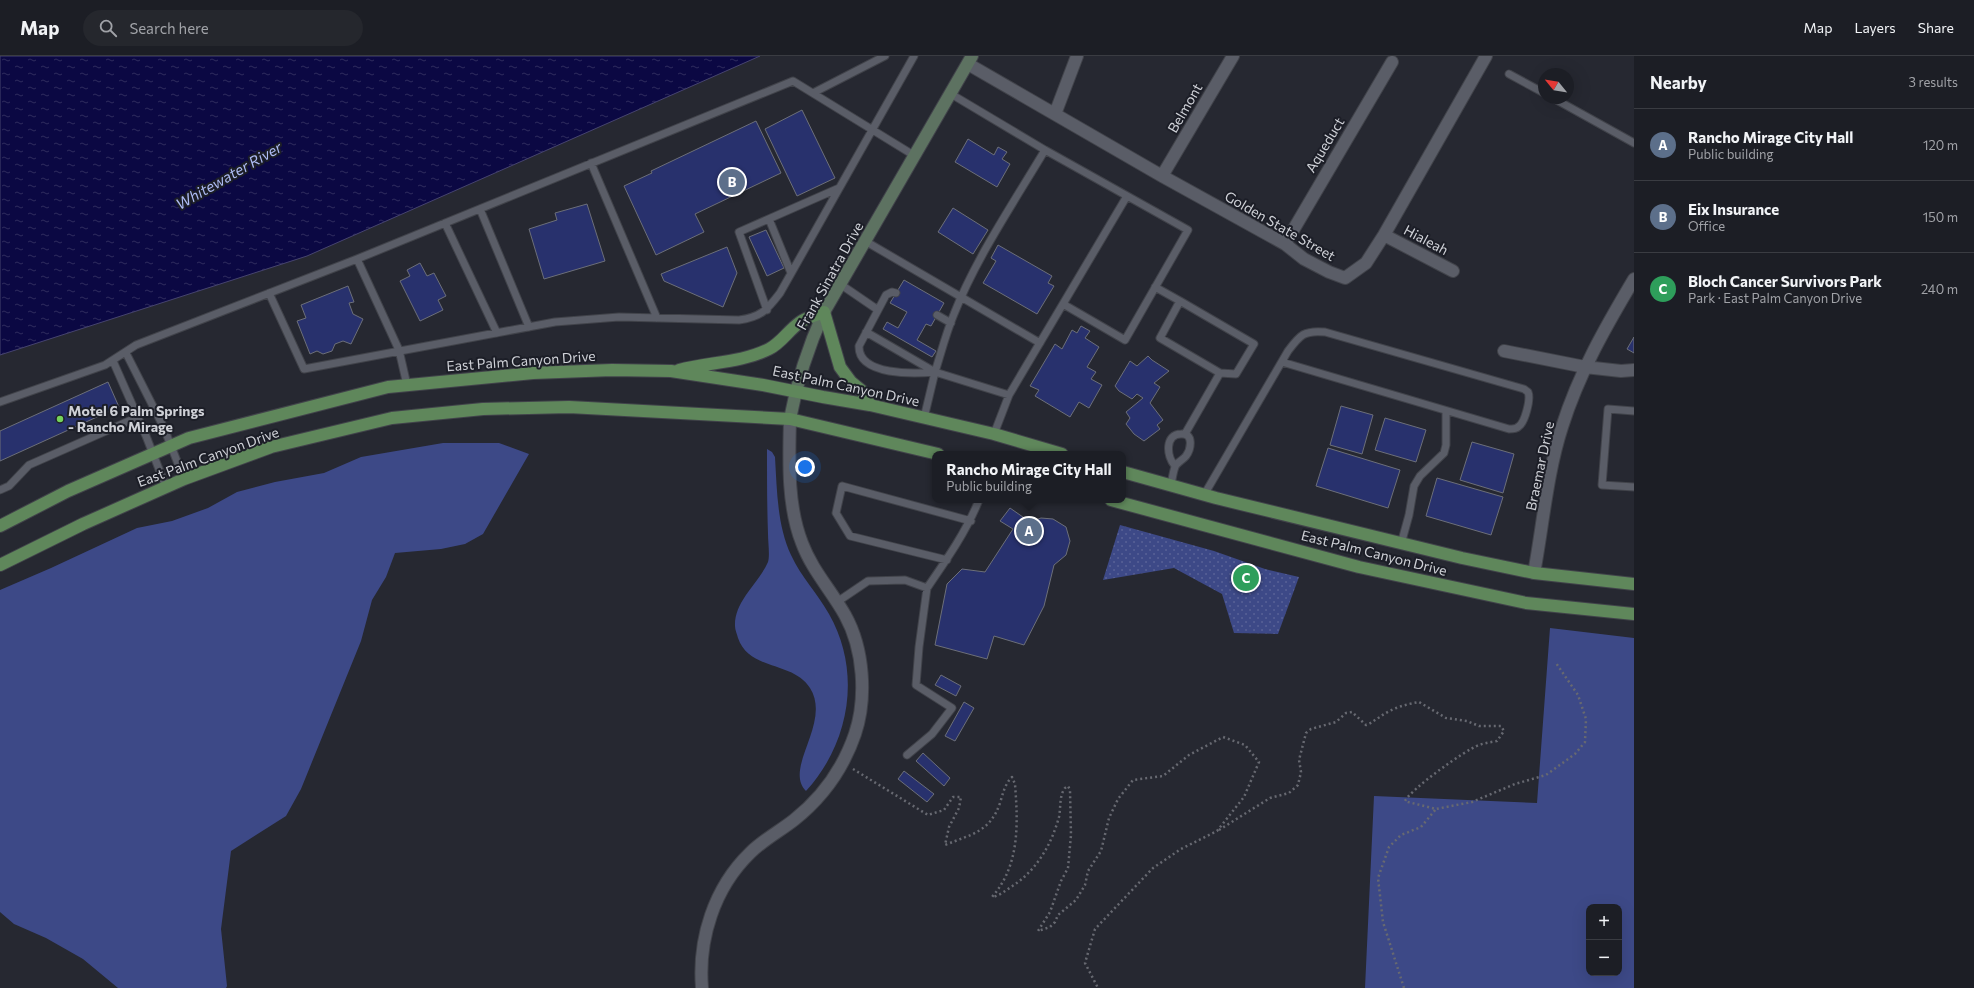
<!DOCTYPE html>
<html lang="en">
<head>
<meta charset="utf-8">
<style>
  :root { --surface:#1c1e25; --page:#25272d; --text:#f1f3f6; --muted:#a0a2a7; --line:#3a3c42; --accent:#0b8043 }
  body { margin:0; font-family:Commissioner,sans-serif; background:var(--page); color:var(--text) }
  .controls { position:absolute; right:12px; bottom:12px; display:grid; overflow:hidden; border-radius:8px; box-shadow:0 4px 16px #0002 }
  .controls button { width:36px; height:36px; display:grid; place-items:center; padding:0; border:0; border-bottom:1px solid var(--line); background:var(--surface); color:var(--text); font:20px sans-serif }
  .compass { position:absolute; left:1538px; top:12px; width:36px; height:36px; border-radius:50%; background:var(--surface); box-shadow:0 4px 16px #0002; rotate:300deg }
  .you { position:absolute; left:805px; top:411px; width:14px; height:14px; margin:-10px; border:3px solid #fff; border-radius:50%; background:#1a73e8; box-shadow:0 0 0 6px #1a73e833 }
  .badge { display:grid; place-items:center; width:26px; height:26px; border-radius:50%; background:var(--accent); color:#fff; font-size:13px; font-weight:700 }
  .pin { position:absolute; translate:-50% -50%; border:2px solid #fff; box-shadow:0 1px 4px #0006 }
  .popup { position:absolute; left:932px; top:395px; width:194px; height:52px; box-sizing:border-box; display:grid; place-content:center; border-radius:8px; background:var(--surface); filter:drop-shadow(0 1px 3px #0005); font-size:13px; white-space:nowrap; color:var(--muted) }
  .popup b { font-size:15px; color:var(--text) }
  .popup::after { content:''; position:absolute; left:50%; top:100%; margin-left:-8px; border:8px solid transparent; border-top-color:var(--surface) }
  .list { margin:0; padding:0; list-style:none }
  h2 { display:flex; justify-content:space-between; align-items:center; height:52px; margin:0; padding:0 16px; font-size:17px }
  h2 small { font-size:13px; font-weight:400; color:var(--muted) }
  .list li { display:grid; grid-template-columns:26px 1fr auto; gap:12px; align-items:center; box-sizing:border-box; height:72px; padding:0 16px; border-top:1px solid var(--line) }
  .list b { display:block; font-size:15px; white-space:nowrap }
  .list p { margin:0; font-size:13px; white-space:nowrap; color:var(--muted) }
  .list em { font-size:13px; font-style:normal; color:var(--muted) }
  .icon { flex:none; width:22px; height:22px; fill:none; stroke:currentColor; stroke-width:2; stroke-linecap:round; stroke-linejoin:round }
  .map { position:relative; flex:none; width:1634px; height:932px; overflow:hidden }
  header { display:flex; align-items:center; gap:24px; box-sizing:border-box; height:56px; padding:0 20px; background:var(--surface); border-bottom:1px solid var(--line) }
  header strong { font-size:19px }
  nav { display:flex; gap:22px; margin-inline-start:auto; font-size:14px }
  .search { width:280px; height:36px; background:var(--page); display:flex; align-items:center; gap:10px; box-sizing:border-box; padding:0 14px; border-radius:22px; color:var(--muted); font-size:15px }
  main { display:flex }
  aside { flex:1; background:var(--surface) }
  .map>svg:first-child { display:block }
  .grass { fill:#3d4987; fill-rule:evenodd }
  .park { fill:url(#park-dots) }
  .water { fill:url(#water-ripples); stroke:#46446f }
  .building { fill:#28316d; stroke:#6c6f79 }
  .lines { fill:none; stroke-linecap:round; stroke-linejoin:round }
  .lane-casing { stroke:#41434a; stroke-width:9 }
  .street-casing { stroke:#41434a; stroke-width:14 }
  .secondary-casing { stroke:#41434a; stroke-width:14 }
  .primary-casing { stroke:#41434a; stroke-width:14 }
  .path { stroke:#676971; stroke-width:2.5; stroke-dasharray:2 3; stroke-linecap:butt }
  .lane { stroke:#5a5d67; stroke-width:7 }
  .street { stroke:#5a5d67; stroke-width:12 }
  .secondary { stroke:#5d7261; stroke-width:12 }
  .primary { stroke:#5f875b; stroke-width:12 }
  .poi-dot { fill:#74d25c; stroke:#1c1e27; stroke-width:1.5 }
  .labels { text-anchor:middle; stroke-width:4; stroke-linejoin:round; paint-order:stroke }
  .street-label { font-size:14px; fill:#cfd1d7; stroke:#1c1e27 }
  .poi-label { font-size:14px; font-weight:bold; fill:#cfd1d7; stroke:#1c1e27; text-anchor:start }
  .water-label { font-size:15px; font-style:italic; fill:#aebcf4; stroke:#1c1e27 }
</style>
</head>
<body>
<header>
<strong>Map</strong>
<div class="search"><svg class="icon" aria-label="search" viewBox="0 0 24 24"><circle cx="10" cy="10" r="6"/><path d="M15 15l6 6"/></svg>Search here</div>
<nav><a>Map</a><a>Layers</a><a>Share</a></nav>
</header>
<main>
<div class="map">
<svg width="1634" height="932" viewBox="0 0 1634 932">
  <defs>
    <pattern id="park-dots" width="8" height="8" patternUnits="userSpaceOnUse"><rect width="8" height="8" fill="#3d4987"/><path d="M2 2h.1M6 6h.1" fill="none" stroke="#586297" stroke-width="1.8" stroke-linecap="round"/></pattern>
    <pattern id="water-ripples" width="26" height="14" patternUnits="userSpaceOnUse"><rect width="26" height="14" fill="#0b0843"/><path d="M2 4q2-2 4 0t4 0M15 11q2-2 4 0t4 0" fill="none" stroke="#2e2b5d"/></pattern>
  </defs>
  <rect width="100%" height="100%" fill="#262831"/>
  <path class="grass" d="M443,387H499L529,398L483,478L465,488L441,493L395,497L386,521L372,544L361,585L301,733L286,760L231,795L221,873L227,930L226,932H118L83,903L46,882L14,868L0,856V534L51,512L137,472L172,465L208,452L237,436L275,426L324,417L361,401Z
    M767,393L772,396L775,401C777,434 777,469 791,499C801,521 818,538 829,558C862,616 850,687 806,735C783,712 832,667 810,632C793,605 749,615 738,582C737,578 735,574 735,570C734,545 759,527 768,506C770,499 768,486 768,478C767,450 767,422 767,393Z
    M1550,572L1634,582V932H1365L1374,740L1537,747ZM1589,851H1619V917H1589Z"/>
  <path class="park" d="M1120,469L1214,495L1265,513L1299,521L1278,578L1234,577L1222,538L1174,512L1103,524Z"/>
  <path class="water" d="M0,0H760L307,200L0,299Z"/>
  <path class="building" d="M802,54L835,122L797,140L765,73Z
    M756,65L781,117L695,158L704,176L656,199L624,130L652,117L651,115Z
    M968,83L994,99L998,91L1007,96L1002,103L1010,108L997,131L955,106Z
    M587,148L605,205L544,223L529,173L557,164L555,157Z
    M953,152L988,174L973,198L938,176Z
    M766,174L784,212L767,220L749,181Z
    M998,189L1052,220L1048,227L1054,230L1037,258L983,227L996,205L991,202Z
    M727,191L737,217L723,251L664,225L661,218Z
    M420,207L427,220L434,217L446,240L438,244L443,254L420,265L400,225L410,220L407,214Z
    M904,224L944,247L931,270L926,268L917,284L936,295L932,301L883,273L887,266L898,272L907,256L890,247Z
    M348,230L354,246L349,247L353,258L363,263L351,288L343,285L335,288L332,295L323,298L317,295L310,298L297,265L306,262L301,249Z
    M1081,270L1090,275L1085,282L1099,291L1087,311L1096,316L1091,323L1102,329L1089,352L1079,346L1070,361L1035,340L1039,334L1030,330L1055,288L1062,293L1072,274L1077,277Z
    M1634,281V297L1627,293Z
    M1148,300L1152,304L1169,315L1154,327L1160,331L1150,347L1163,364L1157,369L1160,373L1144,385L1134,378L1126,368L1130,362L1126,356L1143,342L1137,338L1132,343L1119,335L1115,330L1130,305L1137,310Z
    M108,326L119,351L0,405V375Z
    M1341,350L1373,359L1362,398L1330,389Z
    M1385,362L1426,374L1416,406L1375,394Z
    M1472,386L1514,398L1503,437L1460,424Z
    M1328,392L1400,414L1388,452L1316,430Z
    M1437,422L1503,441L1491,479L1426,460Z
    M1010,452L1030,466L1041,462L1053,463L1066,471L1070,485L1066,499L1054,509L1044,550L1024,589L994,580L987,603L935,589L947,528L962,513L985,516L1013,473L1000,465Z
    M941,619L961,630L956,640L935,629Z
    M964,646L974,652L955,685L945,680Z
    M923,697L950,722L944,730L916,705Z
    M904,715L934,738L927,746L898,723Z"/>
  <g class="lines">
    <g class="lane-casing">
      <path id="lane" d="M1509,18L1544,37
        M813,37L885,0
        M1553,42L1634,87
        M1045,94L1188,174L1125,284L1063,248
        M591,107L657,262
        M480,153L529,271
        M769,163L791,217
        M445,167L497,277
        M865,185L1040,287
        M357,203L399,294L407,329
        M840,228L878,254
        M1155,231L1180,245L1160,282L1220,317L1185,378
        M269,237L304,313L555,266L619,261L739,264C761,261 767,254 780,237L914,0
        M896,237L892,236L886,239L859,290C858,320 915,318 935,316
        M1180,245L1254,288L1236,318L1220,317
        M767,254L739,176L839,132
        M937,259L951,267
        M866,276L935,316
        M126,297L164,372L184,423
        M113,305L146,380L166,431
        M935,316C941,297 946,277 954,258C976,202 1014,146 1045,94L951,38
        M0,346L105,309L136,289L357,203L793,25L915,100
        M1634,355L1608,353L1602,429L1634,431
        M924,362L935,316L1009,339
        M994,378L1009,339L1127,140
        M1171,429C1172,424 1173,416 1175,411C1177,406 1183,404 1186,400C1191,393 1194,377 1181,378C1165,378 1166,400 1175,410
        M0,434L9,430L29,409L138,361
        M1204,439L1288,295C1300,279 1304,274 1325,276L1524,333L1528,336C1531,343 1525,367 1518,371C1516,373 1512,373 1509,373L1282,306
        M1401,488L1409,459L1414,430L1420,420L1444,397L1446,389V355
        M947,504L850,480L836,457L842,430L971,465
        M837,546L868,525L905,524L927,532C947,503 966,476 979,444
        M907,699L932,678L952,652L916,629L919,591L927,532"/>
    </g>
    <g class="street-casing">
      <path id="street" d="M968,8L1162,120L1285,188L1304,203L1329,216L1345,222L1366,207L1384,179L1486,0
        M1055,58L1077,0
        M1162,120L1233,0
        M1384,179L1453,215
        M1285,188L1392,6
        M1504,295L1585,311L1621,315L1634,314
        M1534,517C1543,469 1547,417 1562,371C1579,317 1606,270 1634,223
        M702,932C698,883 714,832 750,797C763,784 780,775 794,764C823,741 843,713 855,678C867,642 864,593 845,559C831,534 812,514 802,487C787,449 789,403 790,363"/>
    </g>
    <g class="secondary-casing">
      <path id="secondary" d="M790,363C797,325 808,291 824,256L972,0"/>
    </g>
    <g class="primary-casing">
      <path id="primary" d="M679,314C709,306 741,307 769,293C781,287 788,275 799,267C805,262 816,259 824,256L840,311L851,326L862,335L870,349
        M1123,416L1216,442L1462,502L1534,517L1634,528
        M1111,444L1359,511L1526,547L1634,558
        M0,470L68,435L189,382L388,331L533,317L612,314L671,315L763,329L823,341L870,349L994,378L1062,398
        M0,509L83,468L184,423L271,391L392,362L483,353L569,351L790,363L938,398"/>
    </g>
    <path class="path" d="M853,713L928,759L944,754L953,741H961L959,752L949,771L945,789C972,778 990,776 1000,747C1003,737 1005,728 1012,721L1015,728C1018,768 1020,809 992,841C999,840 1005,835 1011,831C1036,815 1051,790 1059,761C1061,751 1059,740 1065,732L1068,730L1070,734L1071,779L1068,812L1061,825L1050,856L1038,875L1050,871L1055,866L1058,859L1076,844L1085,829L1088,815L1101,795L1109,762L1118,743L1133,724L1163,720L1189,699L1223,681L1245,689L1259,706L1244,741L1217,775L1181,793L1153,812L1095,873L1085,907L1098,932
      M1219,774L1270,742L1289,737L1298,729L1301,716L1299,704L1306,677L1311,673L1336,666L1346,657L1352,656L1366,669C1372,667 1374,664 1380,661C1390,653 1406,648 1419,646L1446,662L1467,665L1479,670H1501L1504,675L1497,685C1491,686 1485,687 1479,689C1465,694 1411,733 1405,745L1408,746L1436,753L1472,746L1515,728L1546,719L1575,698L1585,686L1586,663L1578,639L1556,607
      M1404,932L1383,866L1378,822L1389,791L1401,779L1421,771L1436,753"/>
    <use href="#lane" class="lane"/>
    <use href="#street" class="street"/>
    <use href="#secondary" class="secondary"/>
    <use href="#primary" class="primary"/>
  </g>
  <circle class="poi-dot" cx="60" cy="363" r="4"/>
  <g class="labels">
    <g class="street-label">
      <text transform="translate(1185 52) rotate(-60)" y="5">Belmont</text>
      <text transform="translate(1325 89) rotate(-59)" y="5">Aqueduct</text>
      <text transform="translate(1280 170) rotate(30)" y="5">Golden State Street</text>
      <text transform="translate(1426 184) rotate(28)" y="5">Hialeah</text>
      <text transform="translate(830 220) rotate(-61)" y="5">Frank Sinatra Drive</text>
      <text transform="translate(521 305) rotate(-4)" y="5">East Palm Canyon Drive</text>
      <text transform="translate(846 330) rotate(12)" y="5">East Palm Canyon Drive</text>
      <text transform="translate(208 401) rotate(-20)" y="5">East Palm Canyon Drive</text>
      <text transform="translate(1540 410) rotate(-78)" y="5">Braemar Drive</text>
      <text transform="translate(1374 497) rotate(14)" y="5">East Palm Canyon Drive</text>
    </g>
    <g class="poi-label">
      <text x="68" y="360">Motel 6 Palm Springs<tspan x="68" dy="16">- Rancho Mirage</tspan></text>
    </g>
    <g class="water-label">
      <text transform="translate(229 120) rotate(-30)" y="5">Whitewater River</text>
    </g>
  </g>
</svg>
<div class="controls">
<button>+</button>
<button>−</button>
</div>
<svg class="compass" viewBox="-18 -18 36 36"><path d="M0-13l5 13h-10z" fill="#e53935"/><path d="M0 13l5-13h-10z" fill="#a0a2a7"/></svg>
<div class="you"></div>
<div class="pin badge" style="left:1029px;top:475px;background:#5c6f8a">A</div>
<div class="popup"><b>Rancho Mirage City Hall</b>Public building</div>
<div class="pin badge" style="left:732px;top:126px;background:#5c6f8a">B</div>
<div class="pin badge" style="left:1246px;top:522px;background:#2e9e5b">C</div>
</div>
<aside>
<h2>Nearby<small>3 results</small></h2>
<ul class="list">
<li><span class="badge" style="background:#5c6f8a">A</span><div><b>Rancho Mirage City Hall</b><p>Public building</p></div><em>120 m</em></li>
<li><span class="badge" style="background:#5c6f8a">B</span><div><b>Eix Insurance</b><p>Office</p></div><em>150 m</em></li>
<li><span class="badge" style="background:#2e9e5b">C</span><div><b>Bloch Cancer Survivors Park</b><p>Park · East Palm Canyon Drive</p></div><em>240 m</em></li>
</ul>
</aside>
</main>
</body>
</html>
